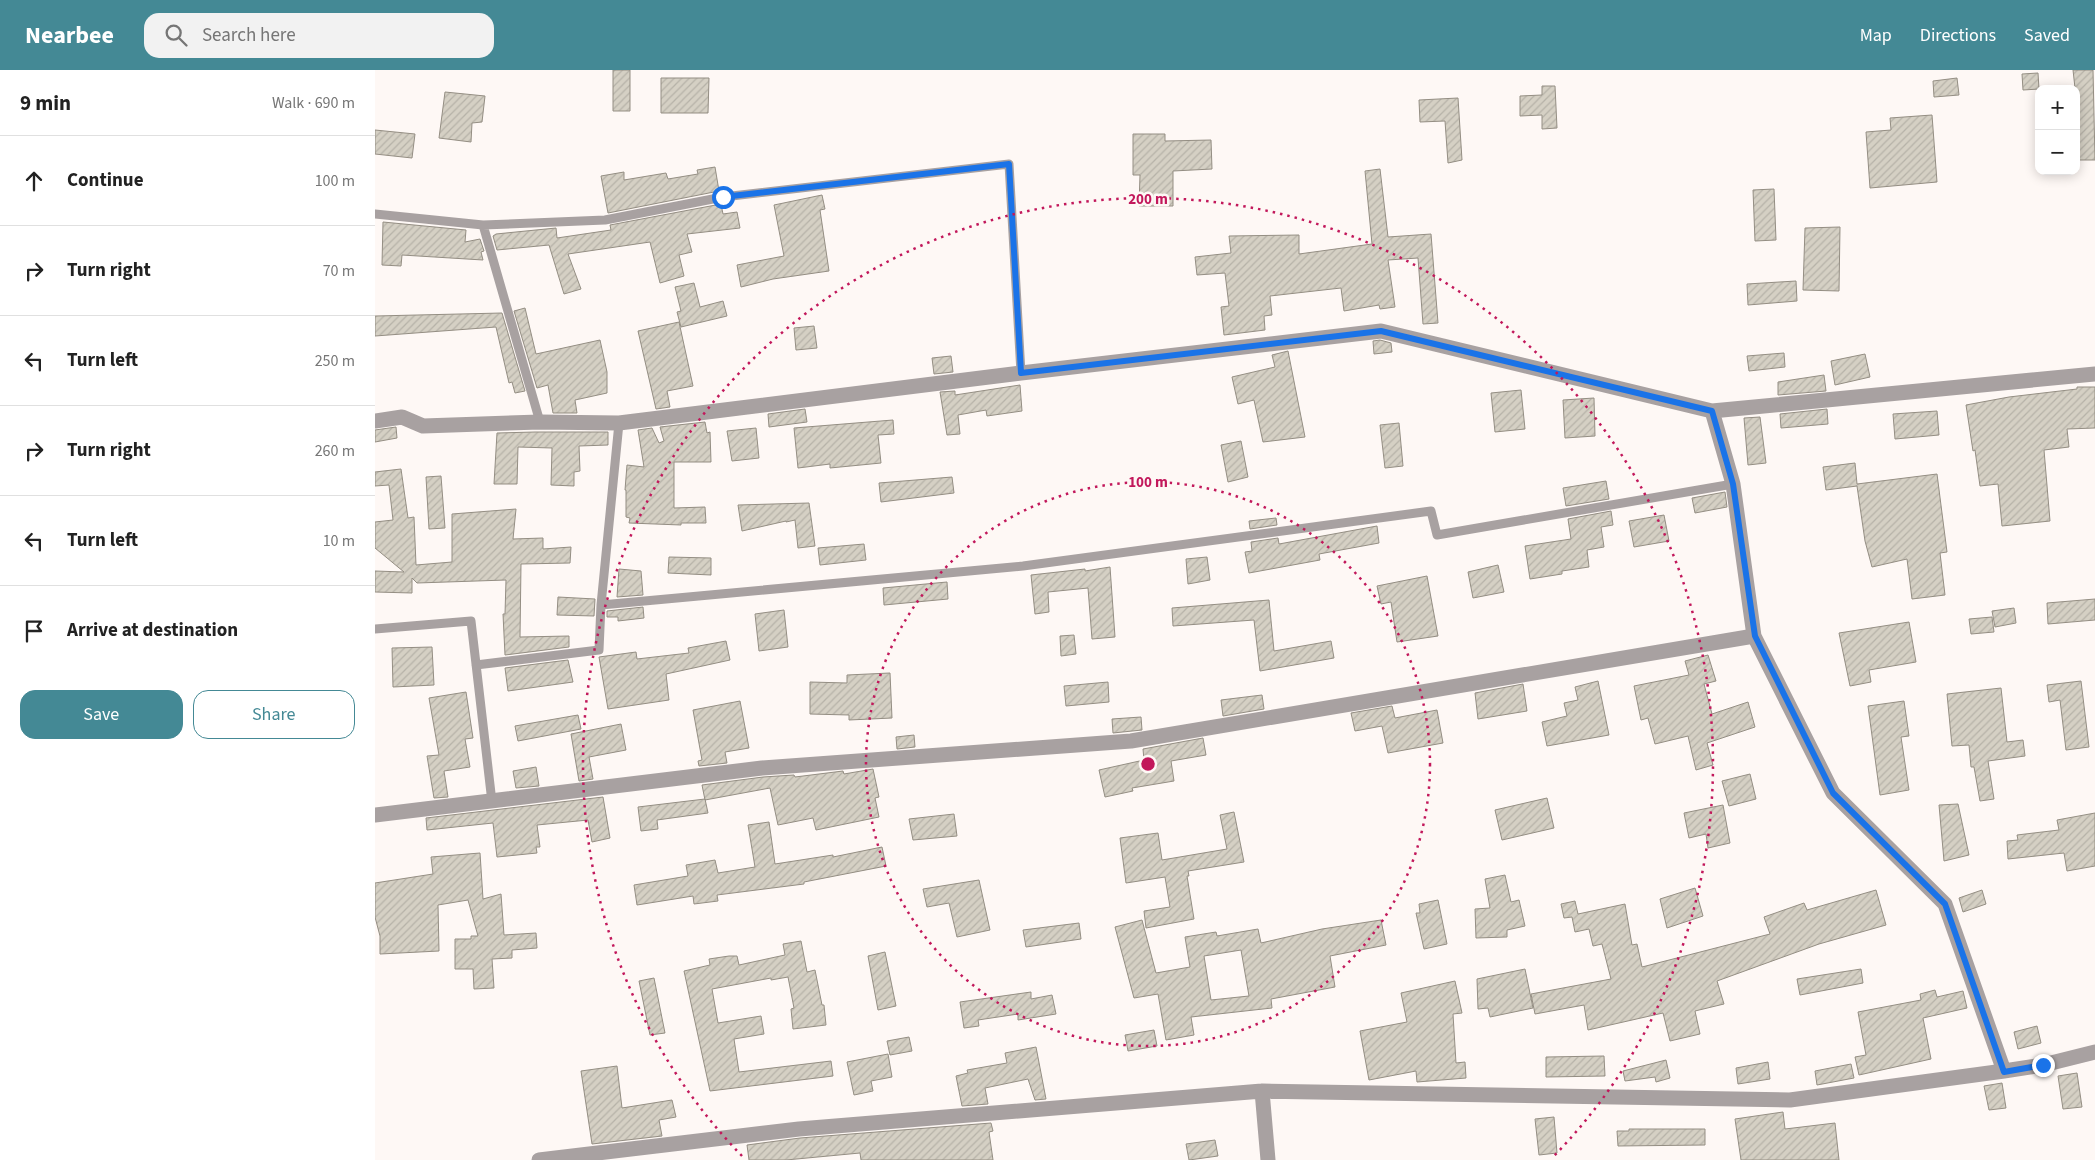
<!DOCTYPE html>
<html lang="en">
<head>
<meta charset="utf-8">
<style>
  :root { --surface:#fff; --page:#f2f2f2; --text:#222; --muted:#767676; --line:#e0e0e0; --accent:#448995 }
  body { margin:0; font-family:"Source Sans 3",sans-serif; background:var(--page); color:var(--text) }
  .controls { position:absolute; right:15px; top:15px; display:grid; overflow:hidden; border-radius:10px; box-shadow:0 2px 12px #0003 }
  .controls button { width:45px; height:45px; display:grid; place-items:center; padding:0; border:0; border-bottom:1px solid var(--line); background:var(--surface); color:var(--text); font:25px sans-serif }
  .stop { position:absolute; width:15px; height:15px; margin:-11px; border:4px solid #1a73e8; border-radius:50%; background:#fff }
  .stop.end { background:#1a73e8; border-color:#fff; box-shadow:0 1px 5px #0008 }
  .list { margin:0; padding:0; list-style:none }
  h2 { display:flex; justify-content:space-between; align-items:center; height:65px; margin:0; padding:0 20px; font-size:21px }
  h2 small { font-size:16px; font-weight:400; color:var(--muted) }
  .list li { display:grid; grid-template-columns:32px 1fr auto; gap:15px; align-items:center; box-sizing:border-box; height:90px; padding:0 20px; border-top:1px solid var(--line) }
  .list b { display:block; font-size:19px; white-space:nowrap }
  .list em { font-size:16px; font-style:normal; color:var(--muted) }
  .actions { display:flex; gap:10px; padding:15px 20px }
  .actions a { flex:1; padding:11px 0; border:1px solid var(--accent); border-radius:15px; text-align:center; font-size:18px; color:var(--accent) }
  .actions .main { background:var(--accent); color:#fff }
  .icon { flex:none; width:28px; height:28px; fill:none; stroke:currentColor; stroke-width:2; stroke-linecap:round; stroke-linejoin:round }
  .map { position:relative; flex:none; width:1720px; height:1090px; overflow:hidden }
  header { display:flex; align-items:center; gap:30px; box-sizing:border-box; height:70px; padding:0 25px; background:var(--accent); color:#fff }
  header strong { font-size:24px }
  nav { display:flex; gap:28px; margin-inline-start:auto; font-size:18px }
  .search { width:350px; height:45px; background:var(--page); display:flex; align-items:center; gap:12px; box-sizing:border-box; padding:0 18px; border-radius:15px; color:var(--muted); font-size:19px }
  main { display:flex }
  aside { flex:1; background:var(--surface) }
  .map>svg:first-child { display:block }
  .building { fill:url(#building-hatch); stroke:#948e83; fill-rule:evenodd }
  .lines { fill:none; stroke-linecap:round; stroke-linejoin:round }
  .lane { stroke:#a8a1a1; stroke-width:9 }
  .street { stroke:#a8a1a1; stroke-width:15 }
  .route { stroke:#1a73e8; stroke-width:6 }
  .ring { fill:none; stroke:#c2185b; stroke-width:2.5; stroke-dasharray:2.5 5 }
  .centre { fill:#c2185b; stroke:#fef8f5; stroke-width:2.5 }
  .ring-label { font-size:15px; text-anchor:middle; font-weight:bold; fill:#c2185b; stroke:#fef8f5; stroke-width:5; stroke-linejoin:round; paint-order:stroke }
</style>
</head>
<body>
<header>
<strong>Nearbee</strong>
<div class="search"><svg class="icon" aria-label="search" viewBox="0 0 24 24"><circle cx="10" cy="10" r="6"/><path d="M15 15l6 6"/></svg>Search here</div>
<nav><a>Map</a><a>Directions</a><a>Saved</a></nav>
</header>
<main>
<aside>
<h2>9 min<small>Walk · 690 m</small></h2>
<ul class="list">
<li><svg class="icon" aria-label="ahead" viewBox="0 0 24 24"><path d="M12 20V5M6 11l6-6 6 6"/></svg><div><b>Continue</b></div><em>100 m</em></li>
<li><svg class="icon" aria-label="right" viewBox="0 0 24 24"><path d="M7 20v-9h11M14 6l5 5-5 5"/></svg><div><b>Turn right</b></div><em>70 m</em></li>
<li><svg class="icon" aria-label="left" viewBox="0 0 24 24"><path d="M17 20v-9H6M10 6l-5 5 5 5"/></svg><div><b>Turn left</b></div><em>250 m</em></li>
<li><svg class="icon" aria-label="right" viewBox="0 0 24 24"><path d="M7 20v-9h11M14 6l5 5-5 5"/></svg><div><b>Turn right</b></div><em>260 m</em></li>
<li><svg class="icon" aria-label="left" viewBox="0 0 24 24"><path d="M17 20v-9H6M10 6l-5 5 5 5"/></svg><div><b>Turn left</b></div><em>10 m</em></li>
<li><svg class="icon" aria-label="arrive" viewBox="0 0 24 24"><path d="M6 21V4h12l-3 4 3 4H6"/></svg><div><b>Arrive at destination</b></div></li>
</ul>
<div class="actions"><a class="main">Save</a><a>Share</a></div>
</aside>
<div class="map">
<svg width="1720" height="1090" viewBox="0 0 1720 1090">
  <defs>
    <pattern id="building-hatch" width="6" height="6" patternUnits="userSpaceOnUse" patternTransform="scale(1.25)"><rect width="6" height="6" fill="#d5d0c4"/><path d="M-1 1l2-2M0 6l6-6M5 7l2-2" fill="none" stroke="#b6b2a8"/></pattern>
  </defs>
  <rect width="100%" height="100%" fill="#fef8f5"/>
  <path class="building" d="M238,0H255V41H238Z
    M1698,0H1718L1720,90H1701V18H1700Z
    M1663,3L1664,19L1648,20L1647,4Z
    M286,8H334L333,43H286Z
    M1582,8L1584,25L1559,27L1558,11Z
    M1167,16H1180L1182,58L1167,59V45L1145,46V26L1167,25Z
    M70,22L110,26L107,52L97,53L96,72L64,68Z
    M1083,28L1087,90L1073,93L1070,51L1045,52L1044,30Z
    M1557,45L1562,112L1495,118L1491,62L1516,60L1515,48Z
    M0,60L40,64L37,88L0,84Z
    M758,64H790V71L836,70L837,99L798,101V136H764L765,105H758Z
    M340,97L344,121L233,143L226,106L249,102V110L291,103L293,109L323,104L322,100Z
    M1005,99L1013,167L1056,164L1063,253L1048,254L1043,188L1013,190L1020,237L1005,239L1004,235L969,241L966,218L895,226L897,245L889,246L890,260L849,265L846,237L854,236L850,203L822,205L820,187L856,183L854,166L924,165V184L997,174L990,101Z
    M1399,119L1401,170L1380,171L1378,120Z
    M447,125L450,139L445,140L454,201L398,209L366,217L362,195L409,186L399,135Z
    M346,134L348,144L362,142L365,158L312,164L317,182L304,185L309,206L285,213L275,172L193,184L206,219L189,224L174,175L122,180L118,166L121,164L181,158L182,168L236,160L235,155Z
    M8,152L91,160L90,172L105,169L109,181L106,182L108,190L27,185L26,196L7,195Z
    M1465,157L1464,221L1428,220L1430,158Z
    M1421,211L1422,231L1373,235L1372,214Z
    M319,213L325,237L348,231L352,246L306,257L302,242L306,241L300,217Z
    M150,238L161,284L225,270L232,302V323L200,330L202,343H178L173,315L162,318L139,241Z
    M127,243L150,321L140,323L137,312L134,313L121,257L0,266V246Z
    M304,252L318,316L292,321L295,337L281,339L263,261Z
    M439,256L442,278L421,280L419,258Z
    M1005,270L1016,273L1017,282L999,284L998,271Z
    M913,281L930,367L888,372L879,330L863,334L857,307L900,297L897,285Z
    M1409,283L1410,297L1374,301L1372,286Z
    M1490,284L1495,307L1460,315L1456,291Z
    M576,286L578,302L559,304L557,288Z
    M1449,305L1451,321L1403,325V312Z
    M645,315L647,341L612,346L611,340L583,345L585,364L572,365L565,322L580,321V325Z
    M1702,317H1720V358L1692,359L1694,377L1669,380L1675,451L1627,456L1623,414L1605,416L1600,380L1598,381L1591,335L1634,327L1702,319Z
    M1146,320L1150,359L1120,362L1116,323Z
    M1219,328L1220,366L1190,368L1188,330Z
    M430,339L432,352L394,357L393,344Z
    M1452,339L1453,354L1406,358L1405,344Z
    M1562,341L1564,365L1520,369L1518,344Z
    M1385,347L1391,393L1373,395L1369,348Z
    M518,350L519,364L503,365L506,393L455,398V394L423,398L419,358Z
    M330,352L332,363L335,362L336,392H299V438L330,437L331,453H306V455L254,453L255,448L251,447V420H250L252,395L269,397L263,360L277,358L284,373L289,371L285,357Z
    M1024,353L1028,396L1010,398L1005,355Z
    M21,357L22,368L0,372V360Z
    M381,358L384,388L357,391L352,361Z
    M160,362H233V375L204,376L205,401L199,402V416L176,415L177,378L143,377L142,414H119L122,363Z
    M866,371L873,407L853,412L846,375Z
    M1480,393L1482,414L1562,404L1572,482L1565,483L1570,525L1537,529L1532,489L1497,497L1490,471L1482,416L1451,420L1448,397Z
    M26,399L33,448L39,447L41,495L77,492V444L141,439L138,469L168,468V479L196,477L195,493L146,494L145,567L194,566V577L130,585L128,544H130L131,510L42,513L37,508V523L0,522V501L29,502L0,478V452L18,450L14,415L0,416V402Z
    M66,406L70,458L54,459L51,407Z
    M577,407L579,423L506,432L504,413Z
    M1231,411L1234,429L1191,436L1188,418Z
    M1350,422L1352,437L1320,443L1317,428Z
    M434,433L440,476L423,478L420,450L411,452V451L367,461L363,435Z
    M1236,441L1238,455L1226,457L1229,477L1212,480L1214,497L1187,501V504L1155,509L1150,476L1196,469L1193,449Z
    M1289,445L1294,471L1259,477L1254,451Z
    M901,448L902,455L875,459L874,451Z
    M1002,456L1004,473L944,484L945,490L874,503L870,482L877,481L876,472L903,468L904,474Z
    M489,474L491,490L445,495L443,478Z
    M294,487L336,488V505L293,503Z
    M832,487L835,510L813,514L811,489Z
    M1123,495L1129,522L1098,528L1093,502Z
    M735,497L740,567L717,569L713,518L673,522L674,542L660,544L656,505L710,499V501Z
    M244,499L266,501L268,525L242,527Z
    M1052,506L1063,566L1022,572L1016,532L1006,534L1002,516Z
    M572,512L573,529L509,535L508,518Z
    M183,527L220,529L219,546L182,545Z
    M1720,529V550L1673,554L1672,533Z
    M894,530L899,581L956,571L959,588L885,601L879,550L798,556L797,538Z
    M268,537L269,548L243,551V547H232V541Z
    M1639,538L1641,553L1620,557L1617,541Z
    M409,540L413,577L384,581L380,544Z
    M1617,547L1619,562L1596,564L1594,549Z
    M1534,552L1541,592L1494,600L1496,612L1475,616L1464,563Z
    M699,565L701,584L686,586L685,566Z
    M351,571L355,590L291,604L294,630L233,639L224,587L261,582L262,589L314,583L313,578Z
    M57,577L59,615L18,617L17,578Z
    M1333,585L1341,611L1329,614L1337,644L1373,632L1380,657L1332,673L1338,695L1321,700L1313,666L1280,674L1273,648L1266,650L1259,616L1314,605L1310,591Z
    M193,590L198,612L133,621L130,598Z
    M515,603L517,648L474,650V645L435,644V612L472,613V605Z
    M1223,611L1234,665L1172,676L1167,652L1192,646L1189,633L1203,630L1200,617Z
    M1706,611L1714,677L1691,680L1685,630L1674,632L1672,615Z
    M733,612L734,632L691,636L689,616Z
    M1148,614L1152,641L1103,649L1100,623Z
    M1626,618L1632,672L1648,670L1650,686L1613,691L1619,729L1605,731L1599,697H1596L1594,675L1577,676L1572,624Z
    M91,622L98,668L90,669L95,697L69,701L73,727L59,728L52,686L64,685L54,628Z
    M887,625L889,639L848,646L846,630Z
    M365,631L374,678L350,682L352,693L324,696L323,691L327,690L318,640Z
    M1529,631L1534,666L1526,667L1534,720L1505,725L1493,636Z
    M1017,636L1020,648L1062,640L1068,673L1013,683L1007,656L980,661L976,643Z
    M203,645L206,659L143,671L140,656Z
    M766,647L767,660L738,663L737,649Z
    M246,654L251,680L214,687L218,709L204,711L196,664Z
    M539,665L540,677L522,679L521,667Z
    M828,668L831,685L796,691L799,711L757,718L758,721L730,727L724,700L769,690L768,679Z
    M161,697L164,716L141,718L138,701Z
    M498,699L504,727L500,728L504,747L441,760L438,748L403,755L395,718L330,730L327,715L388,707L419,705L420,707L468,701L469,704Z
    M1375,704L1381,729L1354,736L1347,711Z
    M228,727L235,768L217,772L213,750L162,755L165,777H161L162,783L122,787L118,753L52,760L51,748Z
    M1172,728L1179,758L1127,770L1120,740Z
    M330,729L333,743L282,750L283,759L266,761L263,737Z
    M1583,734L1594,785L1569,791L1564,735Z
    M1348,735L1355,773L1333,778L1331,764L1314,768L1309,743Z
    M859,742L869,792L813,801L814,806H812L819,849L771,858L769,841L795,837L790,807L751,813L745,768L783,763L787,790L852,779L845,745Z
    M1720,743V796L1692,801L1689,783L1633,789L1632,771L1643,770L1642,765L1684,760L1682,750Z
    M579,744L582,766L538,770L534,749Z
    M394,752L400,794L458,785V787L507,777L511,796L429,812V814L342,825L343,831L319,834L318,826L262,835L259,815L313,806L311,795L340,790L343,803L380,797L373,755Z
    M105,783L108,829L126,824L129,865L161,863L162,878L137,880V888L117,889L119,918L99,919L98,899H80V869H96V866H103L93,830L63,835L64,881L5,884V866L0,847V813L58,804L56,787Z
    M1130,805L1136,832L1144,830L1150,856L1132,860V867L1101,868L1100,839L1115,838L1110,809Z
    M604,810L615,860L582,867L574,833L552,837L548,819Z
    M1320,818L1328,846L1292,858L1285,829Z
    M1501,820L1511,855L1444,874L1342,911L1349,934L1320,941L1325,964L1295,971L1288,943L1213,960L1209,935L1160,944L1156,924L1236,909L1227,874L1218,876L1214,859L1200,862L1197,847L1189,848L1186,834L1200,831L1203,844L1250,834L1257,875L1262,874L1267,897L1395,864L1389,847L1429,833L1432,840Z
    M1607,820L1611,834L1588,842L1584,828Z
    M1063,830L1072,874L1049,879L1041,843H1045L1044,834Z
    M767,850L781,903L815,897L810,867L841,862L842,866L883,859L886,873L947,859L1006,850L1011,875L955,886L960,917L896,929L897,938L816,947L819,965L791,970L783,924L759,928L740,857ZM866,880L874,926L836,930L829,886Z
    M704,853L706,869L651,877L648,860Z
    M426,871L432,902L440,900L447,935H449L451,955L418,959L416,939L419,938L413,907L396,910V908L337,919L343,953L386,946L389,964L359,969L364,1002L456,991L458,1006L335,1021L309,901L335,895L334,889L354,886H362L364,895L410,885L408,874Z
    M510,882L521,936L503,940L493,886Z
    M1150,899L1158,938L1115,947L1113,938L1103,939L1102,909Z
    M1486,899L1488,913L1425,925L1422,909Z
    M279,908L290,963L275,965L264,911Z
    M1080,911L1087,943L1078,944L1081,993L1090,992L1091,1008L1042,1012L1041,1001L994,1010L985,961L1032,952L1026,923Z
    M1560,920L1562,927L1588,921L1592,938L1548,948L1556,989L1484,1005L1480,987L1491,985L1483,942L1546,930L1545,924Z
    M656,922V929L677,925L681,944L643,950V944L603,950L604,956L589,958L585,932Z
    M1662,956L1666,973L1643,979L1639,962Z
    M779,960L782,976L753,981L750,965Z
    M534,967L537,981L515,985L512,971Z
    M661,977L671,1029L660,1030L653,1009L610,1018L613,1034L587,1036L581,1006L593,1003L592,1000L632,993L630,983Z
    M513,984L517,1007L496,1011L498,1021L479,1025L472,992Z
    M1229,986L1230,1006L1171,1007V987Z
    M1291,990L1295,1008L1281,1012L1280,1007L1250,1011L1248,1001Z
    M1393,992L1395,1009L1363,1014L1361,998Z
    M1476,994L1479,1008L1442,1015L1440,1001Z
    M242,996L247,1038L297,1030L301,1047L284,1050L287,1066L217,1074L206,1001Z
    M1702,1003L1707,1037L1688,1039L1683,1006Z
    M1627,1013L1631,1038L1614,1040L1609,1016Z
    M1408,1042L1410,1059L1460,1053L1464,1090H1366L1360,1049Z
    M1179,1047L1182,1083L1164,1085L1160,1049Z
    M616,1053L618,1061L614,1062L618,1090H486L485,1083L411,1090H374L372,1075L425,1068Z
    M1254,1059H1330V1075L1243,1076L1242,1061H1254Z
    M840,1070L843,1086L814,1090L811,1074Z"/>
  <g class="lines">
    <path class="lane" d="M0,144L108,155L230,150L348,127L634,94L646,303
      M108,155L165,352
      M226,535L648,496L1056,441L1062,465L1358,414
      M0,559L96,551L117,732
      M101,595L224,580L226,535L244,353"/>
    <path class="street" d="M1337,341L1358,414L1379,566L1458,723L1570,834L1629,1001
      M0,351L27,347L48,356L165,352L244,353L646,303L1006,261L1337,341L1720,304
      M0,745L387,698L756,671L1379,566
      M887,1021L893,1090
      M164,1090L424,1059L887,1021L1415,1030L1629,1001L1668,995L1720,982"/>
  </g>
  <g class="lines">
    <path class="route" d="M348,127L634,94L646,303L1006,261L1337,341L1358,414L1380,566L1458,723L1570,834L1629,1002L1668,995"/>
  </g>
  <g class="ring">
    <circle cx="773" cy="694" r="282"/>
    <path d="M367 1086A565 565 0 1 1 1179 1086"/>
  </g>
  <circle cx="773" cy="694" r="8" class="centre"/>
  <g class="ring-label">
    <text x="773" y="134">200 m</text>
    <text x="773" y="417">100 m</text>
  </g>
</svg>
<div class="controls">
<button>+</button>
<button>−</button>
</div>
<div class="stop" style="left:348px;top:127px"></div>
<div class="stop end" style="left:1668px;top:995px"></div>
</div>
</main>
</body>
</html>
